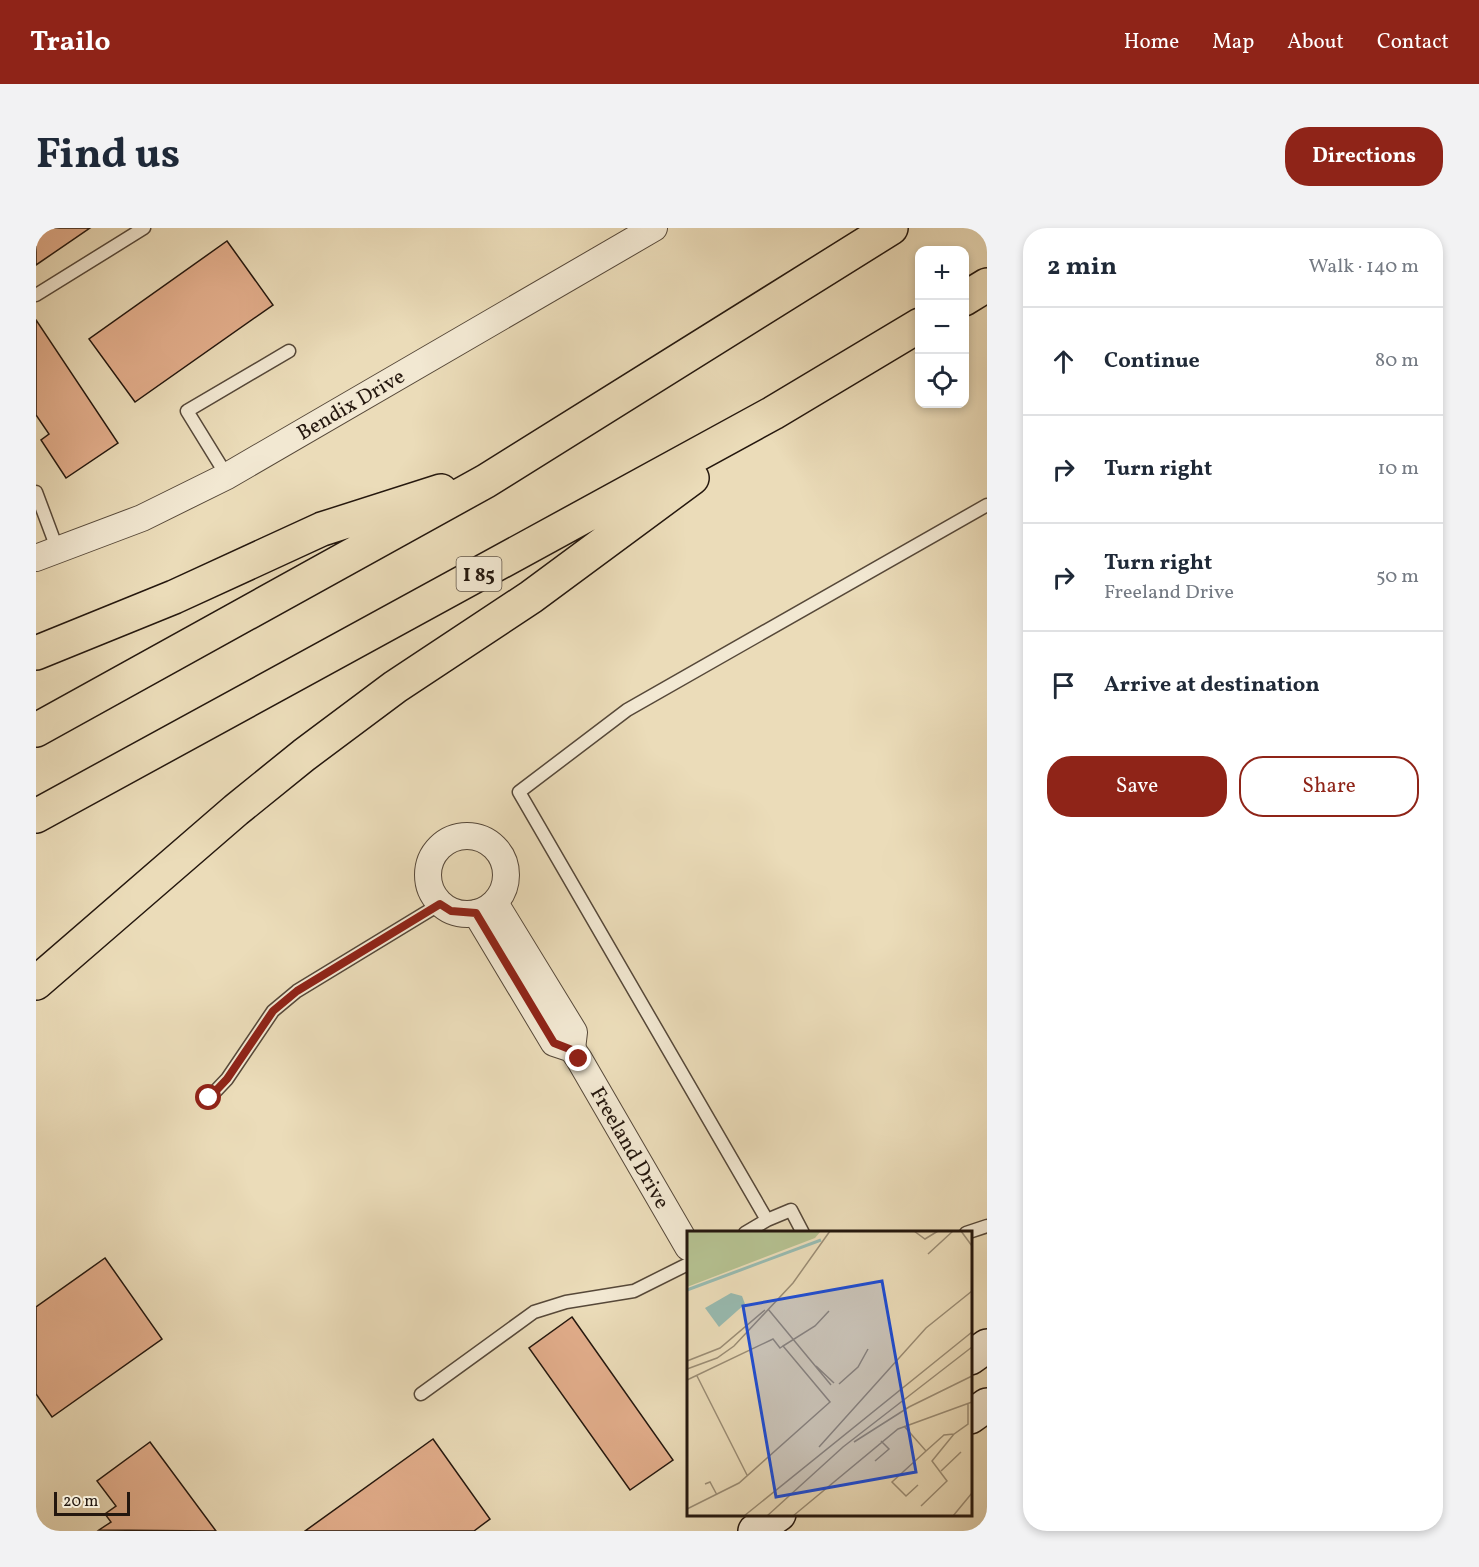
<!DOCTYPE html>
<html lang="en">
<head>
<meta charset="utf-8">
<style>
  :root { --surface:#fff; --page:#f2f2f3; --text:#1f2937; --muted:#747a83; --line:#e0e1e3; --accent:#8f2418 }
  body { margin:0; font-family:Vollkorn,serif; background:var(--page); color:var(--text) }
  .controls { position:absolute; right:18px; top:18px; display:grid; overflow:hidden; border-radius:12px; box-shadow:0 3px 9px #0003 }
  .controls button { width:54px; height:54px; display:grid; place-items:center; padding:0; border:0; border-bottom:2px solid var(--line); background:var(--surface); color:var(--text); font:30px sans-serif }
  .scale { position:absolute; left:18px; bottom:15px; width:76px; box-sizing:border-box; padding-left:6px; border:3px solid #24170e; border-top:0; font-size:16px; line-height:21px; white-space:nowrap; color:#24170e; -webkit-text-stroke:4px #f2e8d2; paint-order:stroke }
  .stop { position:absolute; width:18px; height:18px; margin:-14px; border:4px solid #8f2418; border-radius:50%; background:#fff }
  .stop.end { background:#8f2418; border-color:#fff; box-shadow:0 2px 6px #0008 }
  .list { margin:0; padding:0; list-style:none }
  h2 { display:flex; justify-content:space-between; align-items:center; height:78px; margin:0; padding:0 24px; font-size:26px }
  h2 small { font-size:20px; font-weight:400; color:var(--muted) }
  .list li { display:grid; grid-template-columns:39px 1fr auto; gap:18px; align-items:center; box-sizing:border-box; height:108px; padding:0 24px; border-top:2px solid var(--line) }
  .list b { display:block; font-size:22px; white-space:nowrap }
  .list p { margin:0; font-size:20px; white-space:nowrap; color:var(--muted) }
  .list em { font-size:20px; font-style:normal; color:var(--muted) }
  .actions { display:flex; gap:12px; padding:18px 24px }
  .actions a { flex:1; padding:14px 0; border:2px solid var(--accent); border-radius:24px; text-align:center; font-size:21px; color:var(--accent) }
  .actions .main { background:var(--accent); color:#fff }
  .icon { flex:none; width:33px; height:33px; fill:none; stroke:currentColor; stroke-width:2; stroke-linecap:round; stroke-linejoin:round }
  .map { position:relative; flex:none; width:951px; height:1303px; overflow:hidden; border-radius:24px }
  header { display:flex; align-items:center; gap:36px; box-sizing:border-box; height:84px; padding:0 30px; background:var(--accent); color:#fff }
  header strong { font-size:28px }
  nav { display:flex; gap:33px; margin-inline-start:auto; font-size:21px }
  .intro { display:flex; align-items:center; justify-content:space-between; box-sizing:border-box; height:144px; padding:0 36px }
  h1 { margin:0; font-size:42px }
  .button { padding:15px 27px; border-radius:24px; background:var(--accent); color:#fff; font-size:21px; font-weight:700 }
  main { display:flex; gap:36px; padding:0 36px }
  aside { flex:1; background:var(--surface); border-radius:24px; box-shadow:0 3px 9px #0003 }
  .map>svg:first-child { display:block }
  .building { fill:#e3ae8c; stroke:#24170e; stroke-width:1.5 }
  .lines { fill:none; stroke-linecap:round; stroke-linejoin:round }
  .lane-casing { stroke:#564839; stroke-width:15 }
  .street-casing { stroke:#564839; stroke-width:28 }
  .secondary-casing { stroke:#24170e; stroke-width:36 }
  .highway-casing { stroke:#24170e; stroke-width:36 }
  .lane { stroke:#f2e8d2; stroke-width:12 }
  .street { stroke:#f2e8d2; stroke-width:26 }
  .secondary { stroke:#f2e8d2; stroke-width:33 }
  .highway { stroke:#ebdcb9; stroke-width:33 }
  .route { stroke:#8f2418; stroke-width:8 }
  .labels { text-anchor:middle; stroke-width:4.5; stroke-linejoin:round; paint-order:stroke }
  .shield { fill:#f2e8d2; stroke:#625649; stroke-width:1.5 }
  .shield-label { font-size:20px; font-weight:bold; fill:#24170e }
  .street-label { font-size:21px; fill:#24170e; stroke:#f2e8d2 }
  .inset-river { fill:none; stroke:#98bbb1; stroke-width:3 }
  .inset-road { fill:none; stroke:#9b8d75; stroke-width:1.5 }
  .view { fill:#1d4ed8; fill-opacity:0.15; stroke:#1d4ed8; stroke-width:3 }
  .inset-edge { fill:none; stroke:#24170e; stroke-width:3 }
</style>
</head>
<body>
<header>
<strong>Trailo</strong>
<nav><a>Home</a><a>Map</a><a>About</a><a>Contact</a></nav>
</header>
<div class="intro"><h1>Find us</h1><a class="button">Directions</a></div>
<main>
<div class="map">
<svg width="951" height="1303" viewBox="0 0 951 1303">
  <rect width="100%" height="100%" fill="#ebdcb9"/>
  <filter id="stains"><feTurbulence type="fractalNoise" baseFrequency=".00333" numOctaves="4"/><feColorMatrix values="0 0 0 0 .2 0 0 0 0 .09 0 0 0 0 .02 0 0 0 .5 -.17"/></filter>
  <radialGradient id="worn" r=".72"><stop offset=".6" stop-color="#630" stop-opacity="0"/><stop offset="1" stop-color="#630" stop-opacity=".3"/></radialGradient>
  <path class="building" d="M0,0H54L0,37Z
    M0,0H54L0,37Z
    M191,13L237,77L99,174L53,111Z
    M0,92L82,215L30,250L5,212L13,206L0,187Z
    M69,1030L126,1111L16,1189L0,1166V1079Z
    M536,1089L637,1232L594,1262L493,1120Z
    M397,1211L454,1291L438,1303H269Z
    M114,1214L180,1303L63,1302L75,1294L69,1286L80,1278L61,1253Z"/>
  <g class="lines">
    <g class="lane-casing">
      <path id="lane" d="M0,67L108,0
        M191,248L151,183L253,123
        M0,264L22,323
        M173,870L191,851L237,783L261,763L404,676
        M731,992L755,982L767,1005
        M709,1005L731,992L483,564L591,482L951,277
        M930,1005L951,998
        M385,1166L498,1084L530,1074L598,1063L652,1036"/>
    </g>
    <g class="street-casing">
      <g id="street">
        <path id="s1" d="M0,330L106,290L191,248L618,0"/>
        <circle cx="431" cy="647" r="39"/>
        <path d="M459,675L538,804L536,821"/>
        <path id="s2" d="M440,685L518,815L536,821L543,831L652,1019"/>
      </g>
    </g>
    <g class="secondary-casing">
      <path id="secondary" d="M934,1130L951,1118
        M934,1189L951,1177
        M719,1303L743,1286"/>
    </g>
    <g class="highway-casing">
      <path id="highway" d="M928,71L951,57
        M0,425L138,369L286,301L405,263
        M0,502L450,253L855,0
        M0,588L737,185L884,97
        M0,755L200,582L268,527L359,459L495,369L656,250"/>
    </g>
    <use href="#lane" class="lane"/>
    <use href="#street" class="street"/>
    <use href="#secondary" class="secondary"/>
    <use href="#highway" class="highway"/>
  </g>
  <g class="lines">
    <path class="route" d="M173,870L191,851L237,783L261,763L404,676L415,683L440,685L518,815L536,822L543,831"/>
  </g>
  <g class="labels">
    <rect class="shield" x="420.5" y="329" width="45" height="34" rx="4.5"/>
    <g class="shield-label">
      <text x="443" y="353">I 85</text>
    </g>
    <g class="street-label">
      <text dy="7" stroke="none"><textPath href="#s1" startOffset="351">Bendix Drive</textPath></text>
      <text dy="7" stroke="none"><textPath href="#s2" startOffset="285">Freeland Drive</textPath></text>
    </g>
  </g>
  <g transform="translate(651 1003)">
    <rect width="285" height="285" fill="#ebdcb9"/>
    <path d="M0,0H134L128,7L0,56Z" fill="#b5c191"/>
    <path d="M44,62L55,65L58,73L32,96L18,77Z" fill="#98bbb1"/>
    <path class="inset-river" d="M0,59L134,9"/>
    <path class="inset-road" d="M227,0L238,8L251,0M274,0L285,15M241,23L266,0M81,78L144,154M0,130L33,117L78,79M129,135L147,152M0,138L30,127L47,115L106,52L143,0M10,145L60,244M0,149L86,108L93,117L96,115M152,153L171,136L181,118M217,195L239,220L257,204L267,203L281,193V172M167,211L222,176L285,145M132,216L239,97L285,60M188,230L202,218L194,210M254,240L274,221M18,253L23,251L30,264M231,254L219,265L205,251L239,220M234,275L260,250L245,230L267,203M0,278L52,252L143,171L96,115L128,95L142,80M57,285L285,101M80,285L156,216L285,116M106,285L211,198L285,171M266,285L285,262"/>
    <path class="view" d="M195,50L229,241L89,266L56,75Z"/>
    <rect width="285" height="285" class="inset-edge"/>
  </g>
  <rect width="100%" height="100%" filter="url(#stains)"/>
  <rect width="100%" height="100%" fill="url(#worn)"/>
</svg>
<div class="controls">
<button>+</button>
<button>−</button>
<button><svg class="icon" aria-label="locate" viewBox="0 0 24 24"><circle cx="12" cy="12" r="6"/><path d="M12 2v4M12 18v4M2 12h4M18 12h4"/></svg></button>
</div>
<div class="scale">20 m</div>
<div class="stop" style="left:173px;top:870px"></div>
<div class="stop end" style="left:543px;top:831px"></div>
</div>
<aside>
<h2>2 min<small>Walk · 140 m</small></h2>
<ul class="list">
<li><svg class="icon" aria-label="ahead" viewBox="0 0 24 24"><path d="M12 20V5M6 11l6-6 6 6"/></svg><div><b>Continue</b></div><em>80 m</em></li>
<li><svg class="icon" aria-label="right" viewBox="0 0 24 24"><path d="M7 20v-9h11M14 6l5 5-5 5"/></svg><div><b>Turn right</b></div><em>10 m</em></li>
<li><svg class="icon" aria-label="right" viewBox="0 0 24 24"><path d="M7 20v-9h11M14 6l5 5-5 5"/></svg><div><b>Turn right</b><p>Freeland Drive</p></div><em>50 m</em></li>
<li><svg class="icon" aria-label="arrive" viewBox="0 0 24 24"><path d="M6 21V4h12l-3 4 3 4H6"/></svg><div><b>Arrive at destination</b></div></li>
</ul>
<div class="actions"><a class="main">Save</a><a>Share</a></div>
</aside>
</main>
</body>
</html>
